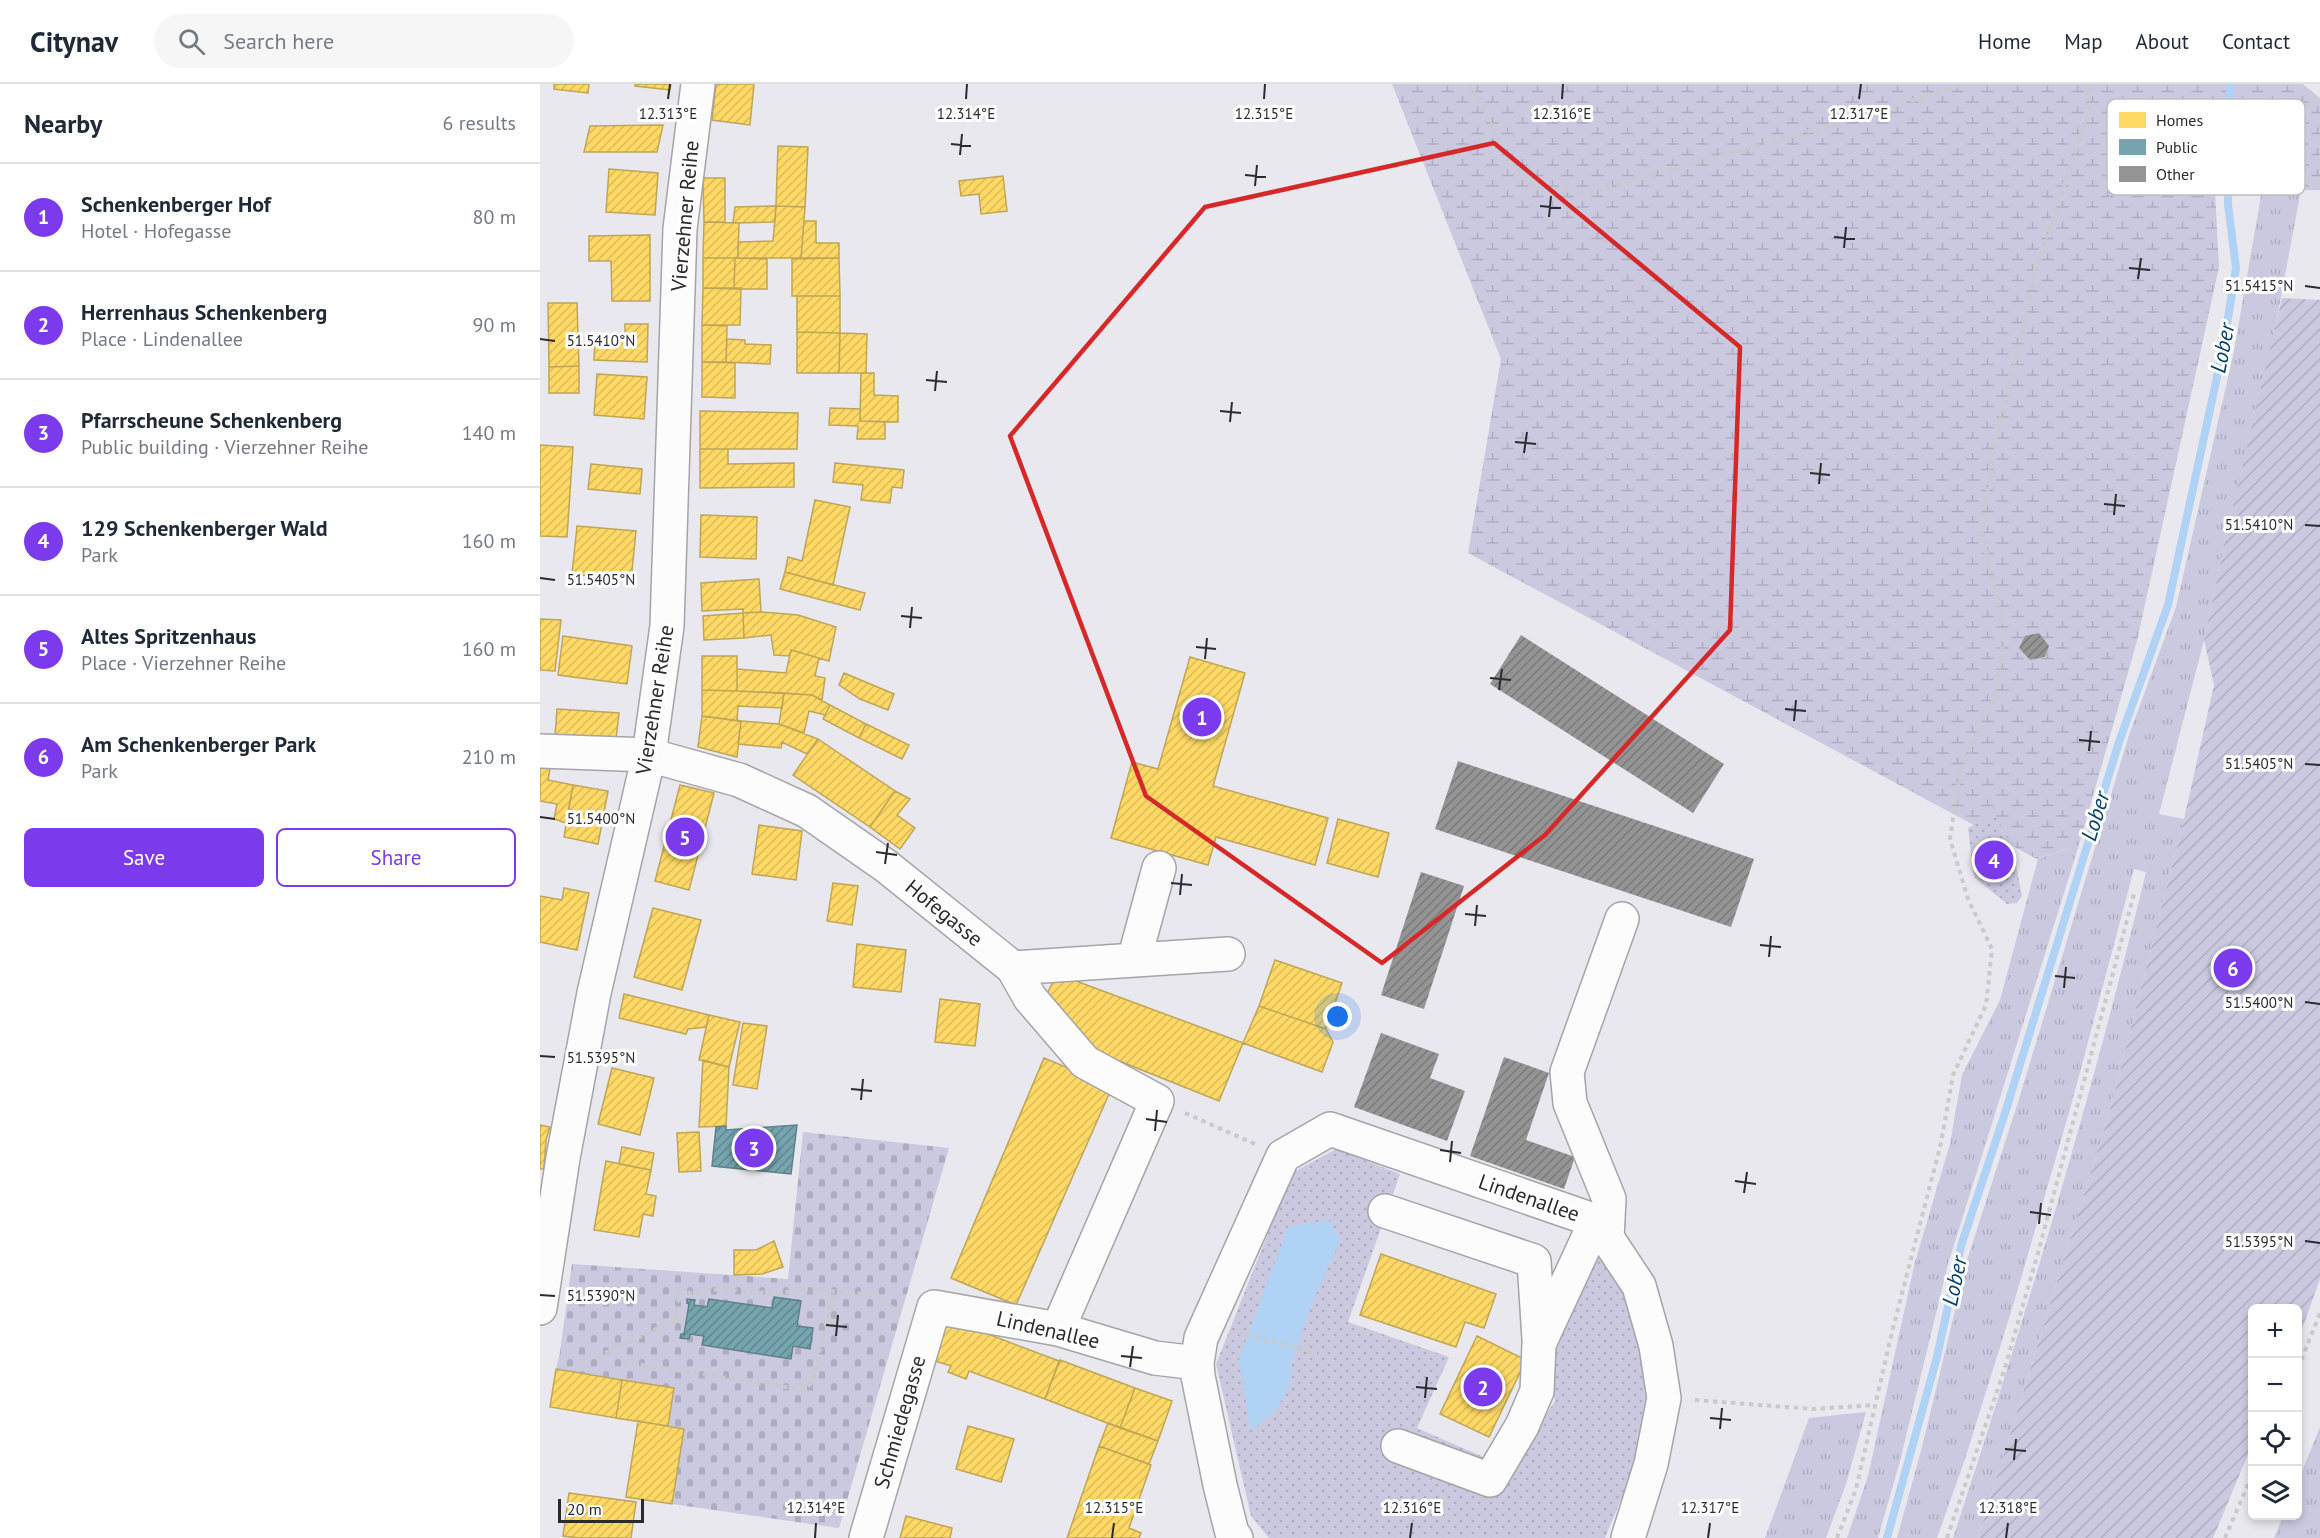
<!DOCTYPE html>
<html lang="en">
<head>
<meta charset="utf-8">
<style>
  :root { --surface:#fff; --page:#f6f6f7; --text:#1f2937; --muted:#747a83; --line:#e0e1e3; --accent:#7c3aed }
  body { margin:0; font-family:"PT Sans",sans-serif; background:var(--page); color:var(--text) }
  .controls { position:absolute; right:18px; bottom:18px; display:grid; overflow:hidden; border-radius:9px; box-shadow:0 3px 9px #0003 }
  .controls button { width:54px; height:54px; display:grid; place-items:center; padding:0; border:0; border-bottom:2px solid var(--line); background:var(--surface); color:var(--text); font:30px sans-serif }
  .scale { position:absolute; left:18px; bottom:15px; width:86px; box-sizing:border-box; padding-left:6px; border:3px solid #2b2b2f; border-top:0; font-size:16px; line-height:21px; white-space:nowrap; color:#2b2b2f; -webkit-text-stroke:4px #fff; paint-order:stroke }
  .you { position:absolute; left:798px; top:933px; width:21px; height:21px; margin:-15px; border:4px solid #fff; border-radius:50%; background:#1a73e8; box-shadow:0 0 0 9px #1a73e833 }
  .badge { display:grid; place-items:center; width:39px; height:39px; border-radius:50%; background:var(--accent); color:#fff; font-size:20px; font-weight:700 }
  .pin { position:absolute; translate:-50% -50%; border:3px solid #fff; box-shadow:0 2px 6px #0006 }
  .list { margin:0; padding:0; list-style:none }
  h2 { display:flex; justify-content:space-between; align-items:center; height:78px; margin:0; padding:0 24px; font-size:26px }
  h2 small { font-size:20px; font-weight:400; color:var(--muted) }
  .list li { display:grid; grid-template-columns:39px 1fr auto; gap:18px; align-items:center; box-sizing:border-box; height:108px; padding:0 24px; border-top:2px solid var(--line) }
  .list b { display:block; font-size:22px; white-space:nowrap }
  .list p { margin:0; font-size:20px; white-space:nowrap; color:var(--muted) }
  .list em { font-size:20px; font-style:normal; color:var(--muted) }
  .actions { display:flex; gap:12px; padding:18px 24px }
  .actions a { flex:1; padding:14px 0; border:2px solid var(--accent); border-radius:9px; text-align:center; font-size:21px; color:var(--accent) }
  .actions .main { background:var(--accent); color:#fff }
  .icon { flex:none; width:33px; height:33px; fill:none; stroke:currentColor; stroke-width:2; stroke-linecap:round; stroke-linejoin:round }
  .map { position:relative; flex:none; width:1780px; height:1454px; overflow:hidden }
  header { display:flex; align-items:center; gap:36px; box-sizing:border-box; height:84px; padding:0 30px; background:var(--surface); border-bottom:2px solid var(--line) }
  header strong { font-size:28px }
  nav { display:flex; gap:33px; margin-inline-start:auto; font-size:21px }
  .search { width:420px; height:54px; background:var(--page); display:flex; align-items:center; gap:15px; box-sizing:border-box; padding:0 21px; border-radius:33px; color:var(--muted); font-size:22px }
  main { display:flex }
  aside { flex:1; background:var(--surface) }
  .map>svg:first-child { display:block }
  .grass { fill:url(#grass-tufts) }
  .wetland { fill:url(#wetland-marsh) }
  .cemetery { fill:url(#cemetery-stones) }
  .park { fill:url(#park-dots) }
  .garden { fill:url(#garden-furrows) }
  .water { fill:#afd2f5 }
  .homes { fill:url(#homes-hatch); stroke:#bfa556; stroke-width:1.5 }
  .public { fill:url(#public-hatch); stroke:#608089; stroke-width:1.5 }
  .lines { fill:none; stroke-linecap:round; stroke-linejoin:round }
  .stream { stroke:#afd2f5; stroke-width:8 }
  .building { fill:url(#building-hatch) }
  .minor-casing { stroke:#a4a4a9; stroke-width:36 }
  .path { stroke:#cacacb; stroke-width:4; stroke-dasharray:4.5 4.5; stroke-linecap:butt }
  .minor { stroke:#fcfcfc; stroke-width:33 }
  .marked { fill:none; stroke:#d62828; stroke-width:4.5; stroke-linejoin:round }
  .ticks { fill:none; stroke:#2b2b2f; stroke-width:2 }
  .labels { text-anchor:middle; stroke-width:6; stroke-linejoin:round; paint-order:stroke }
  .street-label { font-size:21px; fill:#2b2b2f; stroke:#fff }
  .water-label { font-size:22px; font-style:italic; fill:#043f6a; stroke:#fff }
  .key { fill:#fff; stroke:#bfbfc1; stroke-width:1.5 }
  .key-label { font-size:16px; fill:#2b2b2f }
  .ticks-label { font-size:15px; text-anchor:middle; fill:#2b2b2f; stroke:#fff; stroke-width:6; stroke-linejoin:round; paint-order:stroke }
</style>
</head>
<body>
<header>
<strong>Citynav</strong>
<div class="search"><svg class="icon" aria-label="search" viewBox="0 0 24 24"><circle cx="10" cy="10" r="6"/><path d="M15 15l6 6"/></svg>Search here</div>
<nav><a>Home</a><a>Map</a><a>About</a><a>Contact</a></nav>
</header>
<main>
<aside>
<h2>Nearby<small>6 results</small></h2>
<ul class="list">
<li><span class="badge">1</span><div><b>Schenkenberger Hof</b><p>Hotel · Hofegasse</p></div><em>80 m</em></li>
<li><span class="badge">2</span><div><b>Herrenhaus Schenkenberg</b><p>Place · Lindenallee</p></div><em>90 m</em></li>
<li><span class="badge">3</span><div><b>Pfarrscheune Schenkenberg</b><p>Public building · Vierzehner Reihe</p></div><em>140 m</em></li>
<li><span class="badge">4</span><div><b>129 Schenkenberger Wald</b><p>Park</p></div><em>160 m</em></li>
<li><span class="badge">5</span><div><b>Altes Spritzenhaus</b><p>Place · Vierzehner Reihe</p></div><em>160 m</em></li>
<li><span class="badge">6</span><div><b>Am Schenkenberger Park</b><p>Park</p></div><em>210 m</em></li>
</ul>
<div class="actions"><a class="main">Save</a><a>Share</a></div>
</aside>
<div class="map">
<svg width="1780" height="1454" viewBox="0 0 1780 1454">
  <defs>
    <pattern id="grass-tufts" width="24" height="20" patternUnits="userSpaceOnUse" patternTransform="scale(1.5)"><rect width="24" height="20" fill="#cac9e0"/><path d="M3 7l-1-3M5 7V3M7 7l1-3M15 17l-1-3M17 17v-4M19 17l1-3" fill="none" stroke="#aeadc0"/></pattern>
    <pattern id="wetland-marsh" width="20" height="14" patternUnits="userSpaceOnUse" patternTransform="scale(1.5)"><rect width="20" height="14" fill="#cac9e0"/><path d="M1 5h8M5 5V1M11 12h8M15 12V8" fill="none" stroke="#aeadc0"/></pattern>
    <pattern id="cemetery-stones" width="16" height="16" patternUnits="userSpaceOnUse" patternTransform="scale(1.5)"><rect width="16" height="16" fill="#cac9e0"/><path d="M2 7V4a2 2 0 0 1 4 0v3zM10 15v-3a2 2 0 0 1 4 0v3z" fill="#aeadc0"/></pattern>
    <pattern id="park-dots" width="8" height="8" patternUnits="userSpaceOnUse" patternTransform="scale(1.5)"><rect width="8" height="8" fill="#cac9e0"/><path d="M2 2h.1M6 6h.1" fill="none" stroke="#aeadc0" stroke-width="1.8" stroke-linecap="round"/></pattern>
    <pattern id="garden-furrows" width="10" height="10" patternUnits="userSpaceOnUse" patternTransform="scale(1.5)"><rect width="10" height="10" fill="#cac9e0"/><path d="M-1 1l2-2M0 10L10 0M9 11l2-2" fill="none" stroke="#aeadc0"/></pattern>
    <pattern id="homes-hatch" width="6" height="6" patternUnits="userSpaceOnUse" patternTransform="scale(1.5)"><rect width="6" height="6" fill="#ffd966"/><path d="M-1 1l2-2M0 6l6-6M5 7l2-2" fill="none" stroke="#dbba59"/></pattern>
    <pattern id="public-hatch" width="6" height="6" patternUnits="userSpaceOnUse" patternTransform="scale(1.5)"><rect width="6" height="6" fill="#76a5af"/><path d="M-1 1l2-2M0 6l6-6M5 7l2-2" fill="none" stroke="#61878f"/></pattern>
    <pattern id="building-hatch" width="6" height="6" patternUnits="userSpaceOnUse" patternTransform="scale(1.5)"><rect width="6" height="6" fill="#959495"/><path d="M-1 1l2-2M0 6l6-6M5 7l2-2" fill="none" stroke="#7a797a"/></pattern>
  </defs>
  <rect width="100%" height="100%" fill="#e8e8ee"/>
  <path class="grass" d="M1722,106H1761L1730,271L1684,461L1664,556L1619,730L1644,735L1568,1033L1438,1454H1413C1485,1235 1552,1012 1606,788L1594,785L1532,1018L1475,1215L1425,1375L1397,1454H1357L1382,1363L1428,1173L1479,1015L1589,651L1636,523L1694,267Z
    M1539,761L1408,1180L1360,1377L1338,1454H1307L1328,1392L1375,1178L1410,1060L1422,991L1460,916L1498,775Z
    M1326,1328L1306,1400L1286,1454H1225L1269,1334Z
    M1780,1343V1454H1734L1743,1432H1758V1397Z"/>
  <path class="wetland" d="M852,0H1763L1780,14V106L1675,107L1679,183L1597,557L1539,761L1497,775L928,469L961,275Z"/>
  <path class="cemetery" d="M263,1048L409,1064L299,1444L132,1420L144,1345L128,1342L134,1304L16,1285L20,1268L32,1180L248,1195Z"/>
  <path class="park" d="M1455,730C1472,761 1476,778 1482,812L1477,819L1467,820L1434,793L1428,744Z
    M796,1065L860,1090L808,1238L909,1273L877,1344L971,1385L1015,1317L1007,1286L1010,1262L1056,1160L1088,1206L1103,1264L1107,1316L1094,1384L1065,1454H729L711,1432L676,1280L752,1089Z"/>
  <path class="garden" d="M1742,214L1780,216V1195L1758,1256V1224H1712V1361L1673,1454H1438L1568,1033L1644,735L1674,601L1664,556L1684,461Z"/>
  <path class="water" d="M789,1136L800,1157L772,1219L752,1277L749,1303L736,1326L711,1347L699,1275L748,1143Z"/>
  <path class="homes" d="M14,0H49L48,9L14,5Z
    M95,0H131L130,6L95,2Z
    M176,0H214L210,41L172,36Z
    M123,41L117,68H44L50,42Z
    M238,62L268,63L265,123L236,122Z
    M69,85L118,89L115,131L66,128Z
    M463,92L467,127L441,130L439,110L421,112L419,97Z
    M163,94H185V138H164Z
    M236,122L265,123L261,174H198V158L233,157Z
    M236,122L235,138L193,139L195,123Z
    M264,137H276V159H299V174H261Z
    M164,138L199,139L198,174H163Z
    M110,151V217H72L71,177H49V152Z
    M163,174H195L194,205L163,204Z
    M195,174L227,175V205H194Z
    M299,174L300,212H252V175Z
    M163,204H201L200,241H162Z
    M257,212H300V249L257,248Z
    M8,219H37L39,282L9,283Z
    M85,240H108L107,278L54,276L55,253L85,254Z
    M162,241L187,242L186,278H162Z
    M257,248L300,249L299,289H257Z
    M300,249L327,250L326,289H299Z
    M187,255L205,256V260L231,261L230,280L186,278Z
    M162,278L195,279V314L162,313Z
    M39,282V309H9V283Z
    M321,289H334V311L358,312V338L320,337Z
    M57,290L107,293L104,335L54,331Z
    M290,324L320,325V337L345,338V355H317L318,342L289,341Z
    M160,327L258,329L257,365H160Z
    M0,361L33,363L27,453L0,452Z
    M160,365H188V380L254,379V403L160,404Z
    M295,379L364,386L362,404L352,403L350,419L321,416L323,401L293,398Z
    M51,380L102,385L100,410L48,405Z
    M275,416L310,423L293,501L245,488L248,473L262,477Z
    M161,431L217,433L216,475L160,473Z
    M37,442L96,447L91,496L32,490Z
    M245,488L325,509L320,526L240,505Z
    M219,495L221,528L203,529V525L162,527L161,499Z
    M221,528L258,531L296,543L289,577L251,566L250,572L234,571L231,551L204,554L203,529Z
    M203,529L204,554L164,556L163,532Z
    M0,535L21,536L15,587L0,586Z
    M23,552L92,562L87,600L18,591Z
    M251,566L279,574L275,592L285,594L282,616L272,611L197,607V585L246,589Z
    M162,572H197V607L162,606Z
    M650,573L705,589L673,702L788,734L775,781L676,753L668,781L571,754L592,678L618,685Z
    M304,589L354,610L348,626L320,615L299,601Z
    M162,606L197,607L244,609L242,624L198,622L197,637L162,632Z
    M244,609L272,611L290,621L285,631L269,627L264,649L239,640Z
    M290,621L326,640L319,654L283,635Z
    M17,625L79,629L76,655L15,652Z
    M162,632L201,637L197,673L158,663Z
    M201,637L239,640L278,655L267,670L242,658L241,664L198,660Z
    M326,640L369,661L362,675L319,654Z
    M278,655L355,707L330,743L253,691Z
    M0,672L12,673L8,696L33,701L26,739L14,735L17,720L0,717Z
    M33,701L68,707L58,760L24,753Z
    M140,701L174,709L149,806L115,797Z
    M355,707L370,715L357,731L375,744L360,765L330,743Z
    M798,735L849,749L838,793L787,779Z
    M219,741L262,747L256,796L212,790Z
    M293,799L318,802L312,841L287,837Z
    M24,804L49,809L37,866L0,858V812L22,816Z
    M113,824L161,836L142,906L94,893Z
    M317,860L366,866L361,908L313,903Z
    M735,876L802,899L786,945L719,922Z
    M517,890L703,959L679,1017L557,968L506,912Z
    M84,910L169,931L166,943L148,945L146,950L79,934Z
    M400,915L440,920L435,962L395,958Z
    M719,922L786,945L793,958L782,988L703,959Z
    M169,931L200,938L189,983L159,976Z
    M203,939L227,942L217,1005L193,1001Z
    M504,974L566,1000L569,1010L476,1221L411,1194Z
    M163,976L189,983L186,1042L159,1043Z
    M72,984L114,994L100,1051L58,1040Z
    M0,1041L10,1043L6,1056L4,1085H0Z
    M159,1048L161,1087L139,1088L137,1049Z
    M82,1063L114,1069L111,1086L79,1080Z
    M66,1077L111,1086L106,1110L116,1112L113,1132L103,1130L99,1153L54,1146Z
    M234,1157L243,1183L222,1190L194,1191V1166H216Z
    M841,1170L956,1210L944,1244L925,1238L916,1263L820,1231Z
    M408,1235L519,1277L505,1315L429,1287L426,1295L408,1288L411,1282L392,1276Z
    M937,1252L986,1276L949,1353L900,1330Z
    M520,1276L595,1304L580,1344L505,1315Z
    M16,1285L82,1296L76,1334L10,1323Z
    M82,1296L134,1304L128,1342L76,1334Z
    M595,1304L632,1317L618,1357L580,1344Z
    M98,1337L144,1345L132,1420L86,1413Z
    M568,1339L618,1357L609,1380L559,1362Z
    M428,1342L474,1355L461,1398L416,1385Z
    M559,1362L611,1381L589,1444L601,1449L599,1454H527Z
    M29,1409L96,1418L91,1454H39L23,1452Z
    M366,1432L412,1444L410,1454H360Z"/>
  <path class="public" d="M257,1041L251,1090L172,1082L176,1043L186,1042V1046Z
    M234,1213L261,1217L257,1242L273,1244L270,1265L253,1262L251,1275L162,1261L164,1252L150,1250L149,1255L140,1254L141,1250H144L149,1220L147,1219V1215L155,1216L154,1221L167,1223L169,1215L232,1224Z"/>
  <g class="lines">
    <path class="stream" d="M1347,1454L1397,1273L1421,1162L1466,1026L1579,658L1628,521L1683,265L1696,184L1688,120L1690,0"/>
  </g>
  <path class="building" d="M1499,549L1509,562L1505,573L1490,576L1479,564L1485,552Z
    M981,551L1184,680L1153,729L950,600Z
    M918,677L1214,775L1191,843L895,745Z
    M881,788L924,802L884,925L841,911Z
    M841,949L899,970L890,994L925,1007L907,1057L814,1023Z
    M964,973L1009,989L986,1056L1035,1073L1024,1105L930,1072Z"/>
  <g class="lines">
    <g class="minor-casing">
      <path id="minor" d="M0,667L109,671L199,696L267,727L346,782L473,884L688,870
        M594,876L619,784
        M473,884L490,914L545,978L617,1017L518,1245
        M845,1127L994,1177L999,1255
        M1067,1154L1069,1115L1030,1019L1027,988L1082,835
        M0,1224L23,1074L54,909L109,671L127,542L140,145L158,0
        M858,1362L950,1396L982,1342L997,1307L999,1260L1056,1137
        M326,1454L394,1223L518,1245L615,1274L657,1279
        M696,1454L692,1449L680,1401L658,1292L657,1279L661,1254L743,1072L790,1045L1056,1137L1099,1202L1116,1262L1124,1314L1111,1380L1088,1454"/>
    </g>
    <path class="path" d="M928,0L938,14L966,71L994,103L1048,109L1292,41L1425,0
      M645,1029L715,1060
      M135,1236L140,1208L155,1209L180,1205L237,1210L262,1205L336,1211L361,1231
      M697,1248L777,1269
      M57,1273L135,1236L146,1238
      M83,1278L265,1306L272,1298L294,1208
      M1758,1284L1780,1229
      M1155,1316L1273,1325L1334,1321
      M1297,1454L1316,1405L1351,1252L1401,1059L1413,991L1446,921L1452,865L1428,815L1410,755L1420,686L1457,607L1464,545L1442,449L1453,363L1476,278L1495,187L1550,24L1548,0
      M1407,1454L1464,1287L1498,1169L1594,810
      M1685,1454L1712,1391"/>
    <use href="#minor" class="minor"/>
  </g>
  <path class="marked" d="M954,59L1200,263L1190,546L1005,751L842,879L606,712L470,352L665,123Z"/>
  <path class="ticks" d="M128,15L130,0M426,15L427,0M724,15L725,0M1022,15L1023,0M1319,15L1321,0M411,60L431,62M420,71L422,50M705,91L726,93M715,102L717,81M1000,122L1021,124M1009,133L1011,112M1294,153L1315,155M1304,164L1306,143M1589,184L1610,186M1598,195L1601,174M1765,202L1780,204M0,255L15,257M386,296L407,298M395,307L397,287M680,327L701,329M690,338L692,318M975,358L996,360M984,369L987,348M1270,389L1290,391M1279,400L1281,379M1564,420L1585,422M1574,431L1576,410M1765,441L1780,442M0,494L15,496M361,532L382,534M370,544L372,523M656,563L676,565M665,575L667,554M950,594L971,596M959,606L962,585M1245,625L1266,627M1254,637L1256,616M1539,656L1560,658M1549,667L1551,647M1765,680L1780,681M0,733L15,735M336,768L357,771M345,780L348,759M631,799L652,801M640,811L642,790M925,830L946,832M935,842L937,821M1220,861L1241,863M1229,873L1231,852M1515,892L1535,894M1524,904L1526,883M1765,918L1780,920M0,972L15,973M311,1005L332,1007M321,1016L323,995M606,1035L627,1038M615,1047L617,1026M900,1066L921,1069M910,1078L912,1057M1195,1097L1216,1100M1204,1109L1207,1088M1490,1128L1511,1131M1499,1140L1501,1119M1765,1157L1780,1159M0,1211L15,1212M286,1241L307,1243M296,1252L298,1231M581,1272L602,1274M590,1283L593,1262M876,1303L897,1305M885,1314L887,1293M1170,1334L1191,1336M1180,1345L1182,1324M1465,1365L1486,1367M1474,1376L1476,1355M275,1454L276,1439M572,1454L574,1439M870,1454L872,1439M1168,1454L1170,1439M1466,1454L1468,1439"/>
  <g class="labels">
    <g class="street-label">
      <text transform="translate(145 132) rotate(-85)" y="7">Vierzehner Reihe</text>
      <text transform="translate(115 616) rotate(-81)" y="7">Vierzehner Reihe</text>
      <text transform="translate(404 829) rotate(39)" y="7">Hofegasse</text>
      <text transform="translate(989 1114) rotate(19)" y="7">Lindenallee</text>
      <text transform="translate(508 1246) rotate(13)" y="7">Lindenallee</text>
      <text transform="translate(360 1338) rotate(-74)" y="7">Schmiedegasse</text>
    </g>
    <g class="water-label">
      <text transform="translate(1682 264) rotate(-79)" y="8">Lober</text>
      <text transform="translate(1555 732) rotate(-73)" y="8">Lober</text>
      <text transform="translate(1414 1197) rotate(-78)" y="8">Lober</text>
    </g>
  </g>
  <rect x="1567" y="15" width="198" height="96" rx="9" class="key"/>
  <rect x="1579" y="28" width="27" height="16" fill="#ffd966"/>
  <rect x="1579" y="55" width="27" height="16" fill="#76a5af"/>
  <rect x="1579" y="82" width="27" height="16" fill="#959495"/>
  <g class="key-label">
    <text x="1616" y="42">Homes</text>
    <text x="1616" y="69">Public</text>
    <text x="1616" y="96">Other</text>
  </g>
  <g class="ticks-label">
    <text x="128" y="35">12.313°E</text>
    <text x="426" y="35">12.314°E</text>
    <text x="724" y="35">12.315°E</text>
    <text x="1022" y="35">12.316°E</text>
    <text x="1319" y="35">12.317°E</text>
    <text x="1719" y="207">51.5415°N</text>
    <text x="61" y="262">51.5410°N</text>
    <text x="1719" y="446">51.5410°N</text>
    <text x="61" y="501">51.5405°N</text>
    <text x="1719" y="685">51.5405°N</text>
    <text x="61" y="740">51.5400°N</text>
    <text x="1719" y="924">51.5400°N</text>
    <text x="61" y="979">51.5395°N</text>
    <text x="1719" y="1163">51.5395°N</text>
    <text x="61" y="1217">51.5390°N</text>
    <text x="276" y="1429">12.314°E</text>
    <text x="574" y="1429">12.315°E</text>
    <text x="872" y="1429">12.316°E</text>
    <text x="1170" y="1429">12.317°E</text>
    <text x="1468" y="1429">12.318°E</text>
  </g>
</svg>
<div class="controls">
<button>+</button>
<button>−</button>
<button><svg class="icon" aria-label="locate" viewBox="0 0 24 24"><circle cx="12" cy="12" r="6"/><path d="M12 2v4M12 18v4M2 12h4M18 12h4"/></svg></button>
<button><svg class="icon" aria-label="layers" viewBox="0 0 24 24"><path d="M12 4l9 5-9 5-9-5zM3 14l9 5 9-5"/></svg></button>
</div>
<div class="scale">20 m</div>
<div class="you"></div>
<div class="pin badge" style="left:662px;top:633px">1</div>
<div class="pin badge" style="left:943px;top:1303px">2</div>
<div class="pin badge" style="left:214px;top:1064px">3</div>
<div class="pin badge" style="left:1454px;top:776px">4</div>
<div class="pin badge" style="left:145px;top:753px">5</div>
<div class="pin badge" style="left:1693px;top:884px">6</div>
</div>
</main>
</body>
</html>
